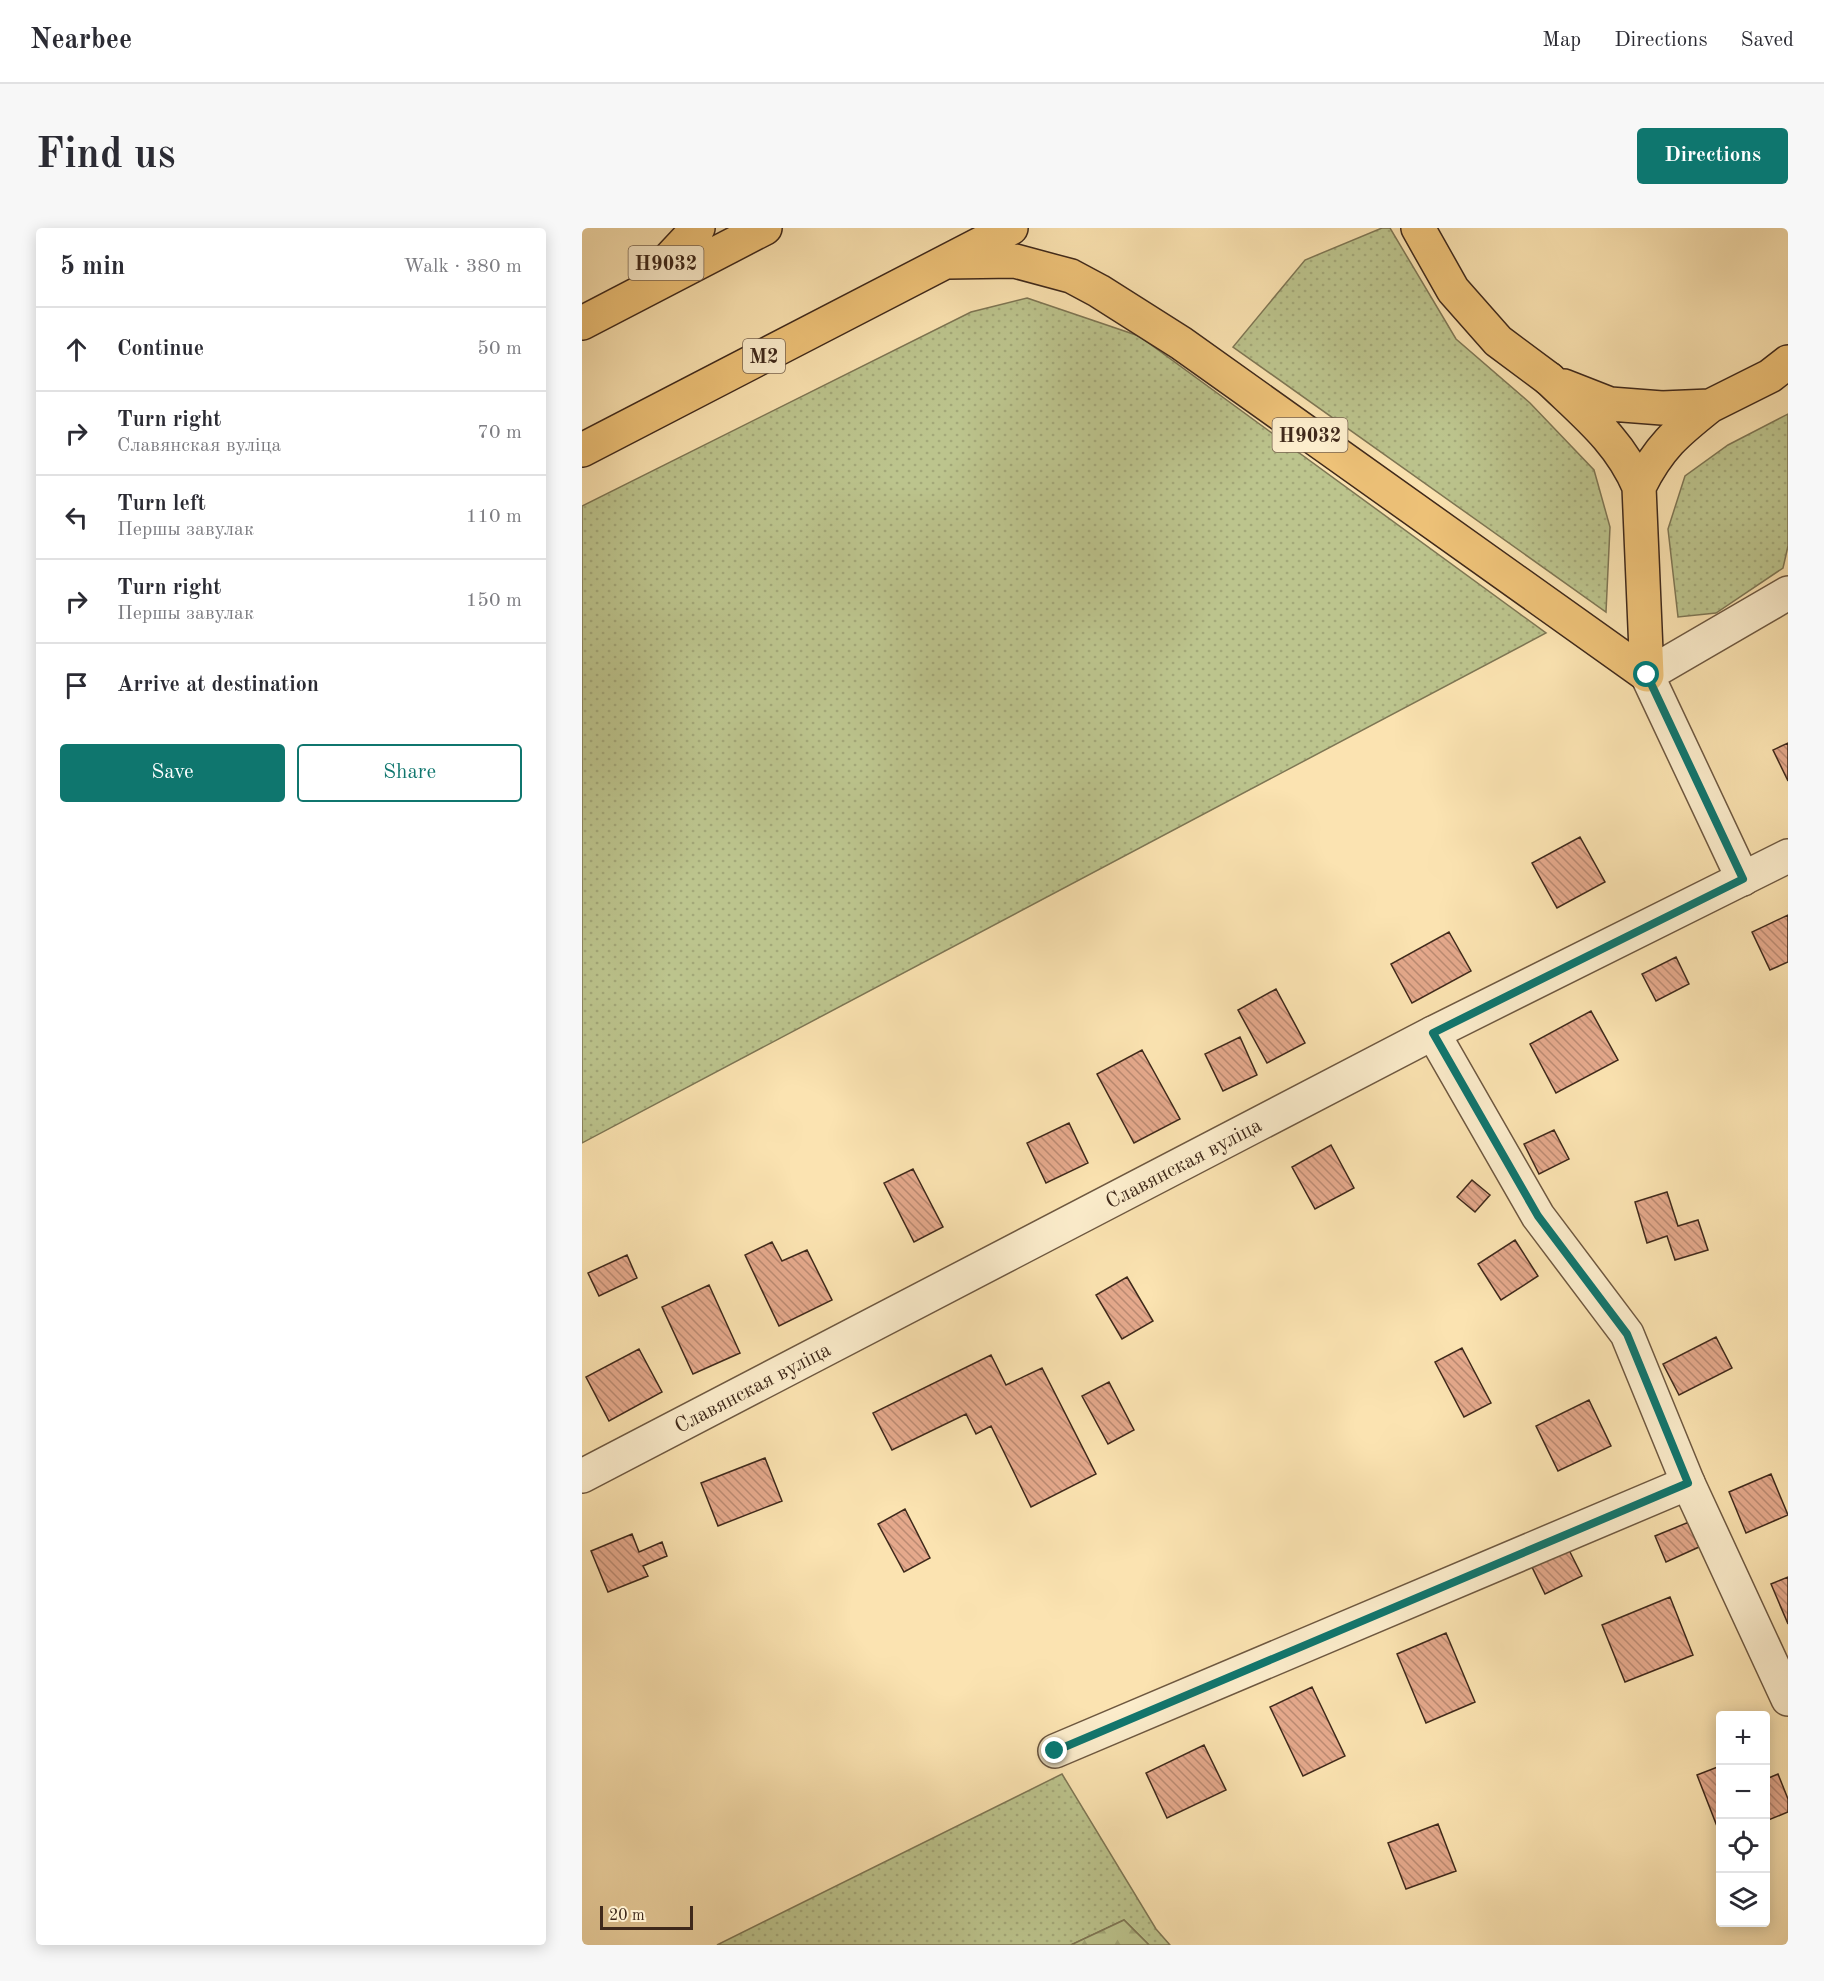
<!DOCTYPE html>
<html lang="en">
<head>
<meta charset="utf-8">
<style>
  :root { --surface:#fff; --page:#f7f7f7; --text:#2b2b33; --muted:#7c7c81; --line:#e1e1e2; --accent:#0f766e }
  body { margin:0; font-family:"Old Standard TT",serif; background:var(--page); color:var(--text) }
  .controls { position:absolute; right:18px; bottom:18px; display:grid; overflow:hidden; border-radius:6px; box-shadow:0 3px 15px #0003 }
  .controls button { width:54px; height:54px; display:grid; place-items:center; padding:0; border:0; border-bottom:2px solid var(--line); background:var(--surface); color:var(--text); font:30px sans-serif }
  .scale { position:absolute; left:18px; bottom:15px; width:93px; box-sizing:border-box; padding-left:6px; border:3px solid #3f291b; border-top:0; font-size:16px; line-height:21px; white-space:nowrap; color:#3f291b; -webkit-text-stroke:4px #fcedcc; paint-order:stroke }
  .stop { position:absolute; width:18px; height:18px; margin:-14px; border:4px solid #0f766e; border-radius:50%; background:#fff }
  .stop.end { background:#0f766e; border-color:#fff; box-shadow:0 2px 6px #0008 }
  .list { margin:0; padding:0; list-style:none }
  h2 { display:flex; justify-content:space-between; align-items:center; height:78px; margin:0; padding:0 24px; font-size:26px }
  h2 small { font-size:20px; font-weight:400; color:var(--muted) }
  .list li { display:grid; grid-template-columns:39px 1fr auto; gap:18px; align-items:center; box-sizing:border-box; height:84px; padding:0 24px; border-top:2px solid var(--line) }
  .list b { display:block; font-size:22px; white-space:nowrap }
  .list p { margin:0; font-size:20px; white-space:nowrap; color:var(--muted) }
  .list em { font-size:20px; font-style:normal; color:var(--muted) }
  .actions { display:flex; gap:12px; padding:18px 24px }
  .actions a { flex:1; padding:14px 0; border:2px solid var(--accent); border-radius:6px; text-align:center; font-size:21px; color:var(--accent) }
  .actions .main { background:var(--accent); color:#fff }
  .icon { flex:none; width:33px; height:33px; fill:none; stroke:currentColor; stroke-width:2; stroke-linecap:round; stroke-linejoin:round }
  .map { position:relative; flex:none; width:1206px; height:1717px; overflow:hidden; border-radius:6px }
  header { display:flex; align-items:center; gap:36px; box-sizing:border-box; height:84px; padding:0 30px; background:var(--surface); border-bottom:2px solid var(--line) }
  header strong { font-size:28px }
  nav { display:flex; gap:33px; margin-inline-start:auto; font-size:21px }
  .intro { display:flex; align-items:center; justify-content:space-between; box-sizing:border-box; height:144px; padding:0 36px }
  h1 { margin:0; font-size:42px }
  .button { padding:15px 27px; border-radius:6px; background:var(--accent); color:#fff; font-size:21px; font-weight:700 }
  main { display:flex; gap:36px; padding:0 36px }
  aside { flex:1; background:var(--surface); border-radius:6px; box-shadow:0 3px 15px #0003 }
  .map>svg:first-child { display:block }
  .grass { fill:url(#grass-dots); stroke:#7e7654; stroke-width:1.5 }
  .forest { fill:url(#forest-firs); stroke:#7e7654; stroke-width:1.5 }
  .building { fill:url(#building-back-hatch); stroke:#3f291b; stroke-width:1.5 }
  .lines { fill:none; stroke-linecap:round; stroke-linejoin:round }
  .minor-casing { stroke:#6e5840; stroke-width:36 }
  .major-casing { stroke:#3f291b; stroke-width:36 }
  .highway-casing { stroke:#3f291b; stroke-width:36 }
  .minor { stroke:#fcedcc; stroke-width:33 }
  .major { stroke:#eec278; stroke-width:33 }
  .highway { stroke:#eec278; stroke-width:33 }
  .route { stroke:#0f766e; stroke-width:8 }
  .labels { text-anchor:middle; stroke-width:4.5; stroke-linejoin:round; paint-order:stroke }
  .shield { fill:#fcedcc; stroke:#786450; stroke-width:1.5 }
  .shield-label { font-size:20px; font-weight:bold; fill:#3f291b }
  .street-label { font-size:21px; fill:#3f291b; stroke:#fcedcc }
</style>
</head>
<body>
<header>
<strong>Nearbee</strong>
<nav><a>Map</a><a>Directions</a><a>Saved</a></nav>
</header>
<div class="intro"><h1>Find us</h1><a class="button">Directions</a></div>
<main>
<aside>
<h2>5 min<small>Walk · 380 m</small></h2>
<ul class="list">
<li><svg class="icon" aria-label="ahead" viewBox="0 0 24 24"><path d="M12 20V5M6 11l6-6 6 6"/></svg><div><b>Continue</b></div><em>50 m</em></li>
<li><svg class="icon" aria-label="right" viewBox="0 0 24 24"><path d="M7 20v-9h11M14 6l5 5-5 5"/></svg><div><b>Turn right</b><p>Славянская вуліца</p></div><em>70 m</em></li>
<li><svg class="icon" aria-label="left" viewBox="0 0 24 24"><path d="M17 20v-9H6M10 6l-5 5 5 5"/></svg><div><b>Turn left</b><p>Першы завулак</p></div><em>110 m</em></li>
<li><svg class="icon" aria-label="right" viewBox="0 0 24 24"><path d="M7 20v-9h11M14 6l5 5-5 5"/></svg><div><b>Turn right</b><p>Першы завулак</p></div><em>150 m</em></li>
<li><svg class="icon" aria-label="arrive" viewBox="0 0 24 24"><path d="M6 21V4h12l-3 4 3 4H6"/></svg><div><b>Arrive at destination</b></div></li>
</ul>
<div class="actions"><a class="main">Save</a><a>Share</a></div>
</aside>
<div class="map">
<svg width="1206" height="1717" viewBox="0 0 1206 1717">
  <defs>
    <pattern id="grass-dots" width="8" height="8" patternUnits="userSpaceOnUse" patternTransform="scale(1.5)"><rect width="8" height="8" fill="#bcc48d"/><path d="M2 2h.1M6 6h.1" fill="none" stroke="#a3a879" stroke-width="1.8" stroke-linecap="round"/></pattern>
    <pattern id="forest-firs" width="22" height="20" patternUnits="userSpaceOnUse" patternTransform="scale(1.5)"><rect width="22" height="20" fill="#bcc48d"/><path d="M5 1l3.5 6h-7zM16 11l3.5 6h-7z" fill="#a3a879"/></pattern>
    <pattern id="building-back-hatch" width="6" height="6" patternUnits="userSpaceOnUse" patternTransform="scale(1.5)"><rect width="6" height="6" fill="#e5a98c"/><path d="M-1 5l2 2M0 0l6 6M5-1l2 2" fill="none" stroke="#bb8a72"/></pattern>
  </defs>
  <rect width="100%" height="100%" fill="#fbe3b1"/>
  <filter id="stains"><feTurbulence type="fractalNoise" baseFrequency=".00333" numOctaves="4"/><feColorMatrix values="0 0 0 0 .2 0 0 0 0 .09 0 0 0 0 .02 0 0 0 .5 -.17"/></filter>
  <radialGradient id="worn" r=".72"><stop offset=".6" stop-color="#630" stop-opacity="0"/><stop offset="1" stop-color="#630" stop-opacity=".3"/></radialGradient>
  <path class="grass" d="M800,0H808L874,111L948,175L1012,242L1028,299L1024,384L651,119L723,32Z
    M445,70L557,108L964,405L0,915V278L389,84Z
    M1206,186V318L1201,340L1134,385L1096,389L1086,301L1103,248L1146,217Z
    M480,1546L574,1701L588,1717H567L542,1692L489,1717H135Z"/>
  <path class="forest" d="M542,1692L567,1717H489Z"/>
  <path class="building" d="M1206,515V553L1191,522Z
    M998,609L1023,654L975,680L950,635Z
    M1206,687V734L1188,742L1170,704Z
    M867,704L889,743L830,775L809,736Z
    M1094,729L1107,756L1074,773L1060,746Z
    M694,761L723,815L685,835L656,782Z
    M1009,783L1036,832L974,865L948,816Z
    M658,809L675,847L641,863L623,826Z
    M560,822L598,891L552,915L515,846Z
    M487,895L506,935L464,955L445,915Z
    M972,902L987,931L957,946L942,916Z
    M749,917L772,960L733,981L710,939Z
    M331,941L361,999L332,1014L302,955Z
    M890,952L908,967L893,984L875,969Z
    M1085,964L1096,998L1116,992L1126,1022L1093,1032L1085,1008L1065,1015L1053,974Z
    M933,1012L956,1048L919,1072L896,1036Z
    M190,1014L200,1033L225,1022L250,1072L197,1098L163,1027Z
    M45,1027L55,1050L17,1068L6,1045Z
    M545,1049L571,1093L540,1111L514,1067Z
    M127,1057L158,1125L111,1146L80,1079Z
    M1134,1109L1150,1140L1097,1167L1081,1136Z
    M880,1120L909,1175L882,1189L853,1134Z
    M57,1121L80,1164L27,1193L4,1149Z
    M409,1127L424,1157L460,1140L514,1246L449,1279L409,1198L394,1206L384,1186L310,1222L291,1185Z
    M527,1154L552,1202L526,1216L500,1168Z
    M1007,1172L1029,1218L976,1243L954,1198Z
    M183,1230L200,1273L136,1298L119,1255Z
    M1189,1246L1206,1287L1164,1305L1147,1264Z
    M323,1281L348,1330L322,1344L296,1296Z
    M1107,1294L1117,1319L1084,1334L1073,1308Z
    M50,1306L57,1324L80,1314L85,1328L61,1338L66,1348L26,1364L9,1323Z
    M986,1320L1000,1348L963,1366L949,1337Z
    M1206,1349V1396L1189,1356Z
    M1088,1369L1111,1427L1043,1454L1020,1397Z
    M864,1405L893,1474L844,1495L815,1426Z
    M730,1459L763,1528L721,1548L688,1479Z
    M622,1517L644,1562L585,1590L564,1545Z
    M1138,1538V1606L1115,1547Z
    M1196,1546L1206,1571V1584L1184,1593V1551Z
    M856,1596L874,1643L824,1661L806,1615Z"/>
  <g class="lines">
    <g class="minor-casing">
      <g id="minor">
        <path d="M1161,651L1065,447L1206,365"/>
        <path d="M851,805L956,988L1045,1106L1106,1255L1206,1471"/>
        <path id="s1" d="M0,1248L851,805L1206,628"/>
        <path d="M473,1523L1106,1255"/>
      </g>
    </g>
    <g class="major-casing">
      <path id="major" d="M836,0L871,62L916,113L967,151"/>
    </g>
    <g class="highway-casing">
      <path id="highway" d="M365,34L433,33L489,48L517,63L599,115L1065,447
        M72,47L116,0
        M0,95L183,0
        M967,151C1002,185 1038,213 1057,259L1065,447
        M982,158L1028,176L1080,180L1128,178L1188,148L1206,134
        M0,222L429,0
        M1057,259C1077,219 1094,205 1128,178"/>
    </g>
    <use href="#minor" class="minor"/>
    <use href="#major" class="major"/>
    <use href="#highway" class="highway"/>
  </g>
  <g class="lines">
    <path class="route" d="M473,1523L1106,1255L1045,1106L956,988L851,805L1161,651L1065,447"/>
  </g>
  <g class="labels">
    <g class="shield">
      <rect x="46.5" y="18" width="75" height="34" rx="4.5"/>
      <rect x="161" y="111" width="42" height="34" rx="4.5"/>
      <rect x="690.5" y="190" width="75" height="34" rx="4.5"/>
    </g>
    <g class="shield-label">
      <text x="84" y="42">Н9032</text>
      <text x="182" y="135">М2</text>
      <text x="728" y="214">Н9032</text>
    </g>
    <g class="street-label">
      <text dy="7" stroke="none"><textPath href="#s1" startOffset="678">Славянская вуліца</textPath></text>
      <text dy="7" stroke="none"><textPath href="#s1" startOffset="192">Славянская вуліца</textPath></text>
    </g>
  </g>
  <rect width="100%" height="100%" filter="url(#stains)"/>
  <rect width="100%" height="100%" fill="url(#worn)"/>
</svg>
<div class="controls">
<button>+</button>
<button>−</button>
<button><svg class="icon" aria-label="locate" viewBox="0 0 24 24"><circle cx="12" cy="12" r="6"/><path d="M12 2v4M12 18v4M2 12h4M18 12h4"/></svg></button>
<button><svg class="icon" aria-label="layers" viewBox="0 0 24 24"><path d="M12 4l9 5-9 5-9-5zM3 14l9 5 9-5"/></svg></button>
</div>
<div class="scale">20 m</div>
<div class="stop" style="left:1065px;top:447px"></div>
<div class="stop end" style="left:473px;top:1523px"></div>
</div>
</main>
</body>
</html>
